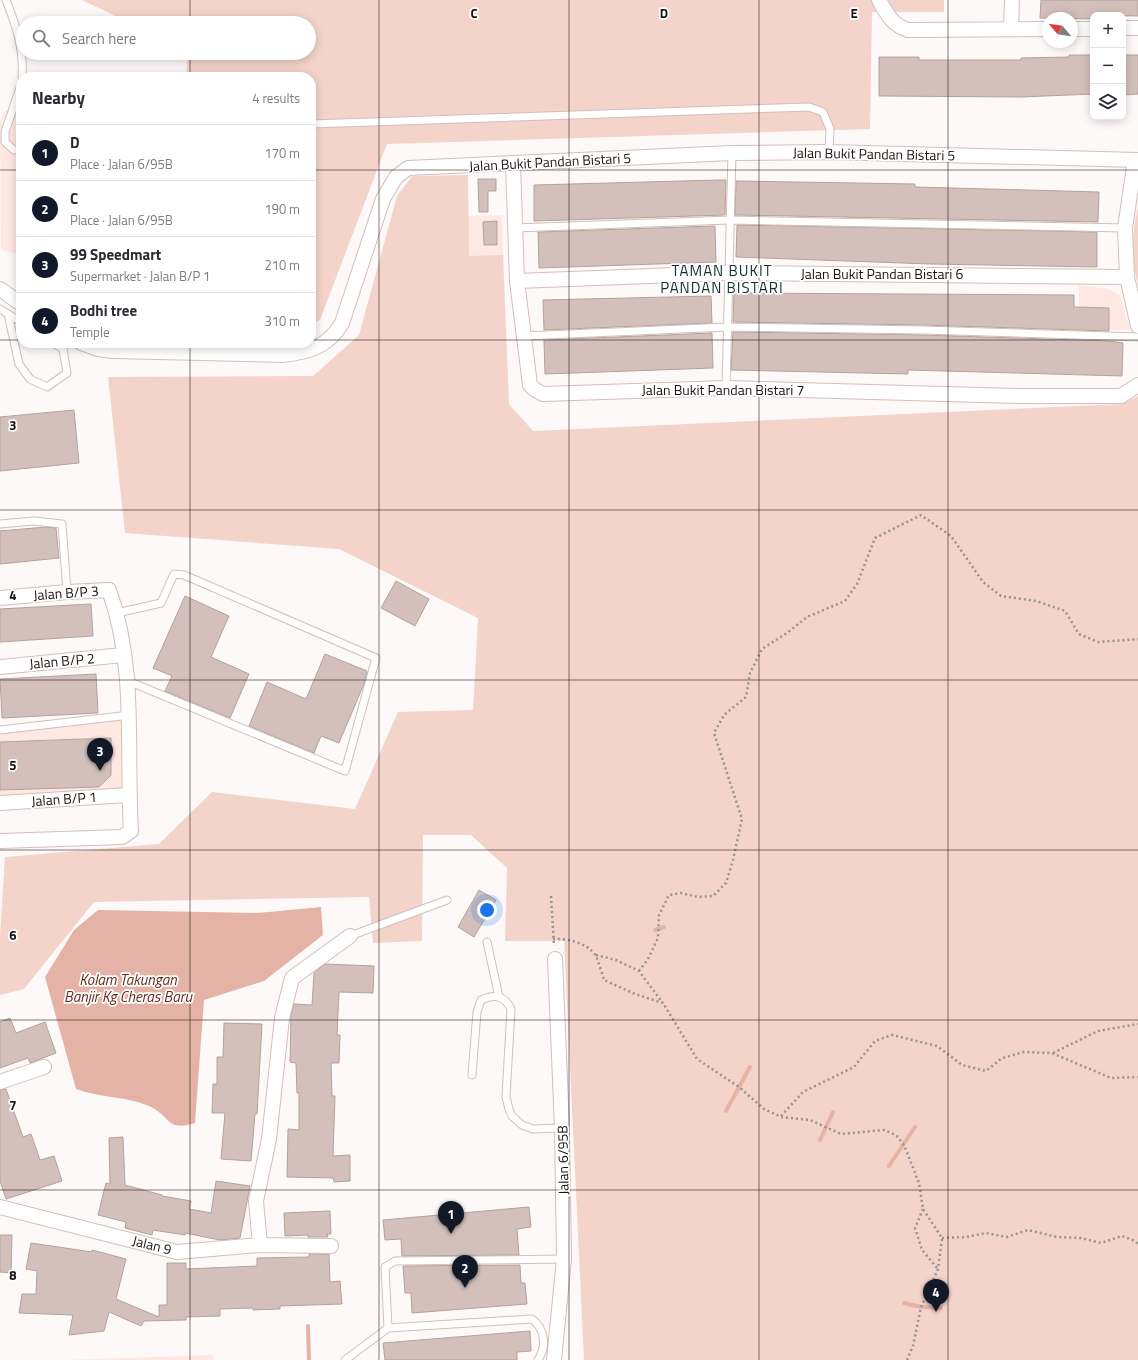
<!DOCTYPE html>
<html lang="en">
<head>
<meta charset="utf-8">
<style>
  :root { --surface:#fff; --page:#f2f2f3; --text:#2b2b33; --muted:#7c7c81; --line:#e1e1e2; --accent:#111827 }
  body { margin:0; font-family:"Titillium Web",sans-serif; background:var(--page); color:var(--text) }
  .controls { position:absolute; right:12px; top:12px; display:grid; overflow:hidden; border-radius:8px; box-shadow:0 2px 10px #0003 }
  .controls button { width:36px; height:36px; display:grid; place-items:center; padding:0; border:0; border-bottom:1px solid var(--line); background:var(--surface); color:var(--text); font:20px sans-serif }
  .compass { position:absolute; left:1042px; top:12px; width:36px; height:36px; border-radius:50%; background:var(--surface); box-shadow:0 2px 10px #0003; rotate:299deg }
  .you { position:absolute; left:487px; top:910px; width:14px; height:14px; margin:-10px; border:3px solid #fff; border-radius:50%; background:#1a73e8; box-shadow:0 0 0 6px #1a73e833 }
  .badge { display:grid; place-items:center; width:26px; height:26px; border-radius:50%; background:var(--accent); color:#fff; font-size:13px; font-weight:700 }
  .pin { position:absolute; translate:-50% -33px; filter:drop-shadow(0 1px 2px #0008) }
  .pin::after { content:''; position:absolute; top:21px; width:14px; height:12px; background:inherit; clip-path:polygon(0 0,100% 0,50% 100%) }
  .list { margin:0; padding:0; list-style:none }
  h2 { display:flex; justify-content:space-between; align-items:center; height:52px; margin:0; padding:0 16px; font-size:17px }
  h2 small { font-size:13px; font-weight:400; color:var(--muted) }
  .list li { display:grid; grid-template-columns:26px 1fr auto; gap:12px; align-items:center; box-sizing:border-box; height:56px; padding:0 16px; border-top:1px solid var(--line) }
  .list b { display:block; font-size:15px; white-space:nowrap }
  .list p { margin:0; font-size:13px; white-space:nowrap; color:var(--muted) }
  .list em { font-size:13px; font-style:normal; color:var(--muted) }
  .icon { flex:none; width:22px; height:22px; fill:none; stroke:currentColor; stroke-width:2; stroke-linecap:round; stroke-linejoin:round }
  .map { position:relative; flex:none; width:1138px; height:1360px; overflow:hidden }
  .search { position:absolute; background:var(--surface); box-shadow:0 2px 10px #0003; left:16px; top:16px; width:300px; height:44px; display:flex; align-items:center; gap:10px; box-sizing:border-box; padding:0 14px; border-radius:22px; color:var(--muted); font-size:15px }
  .panel { position:absolute; background:var(--surface); box-shadow:0 2px 10px #0003; left:16px; top:72px; width:300px; height:276px; border-radius:16px }
  .map>svg:first-child { display:block }
  .built { fill:#ffe8e1 }
  .green { fill:#f4d3ca }
  .water { fill:#e4b3a5 }
  .lines { fill:none; stroke-linecap:round; stroke-linejoin:round }
  .stream { stroke:#e4b3a5; stroke-width:4 }
  .building { fill:#d3c0ba; stroke:#b4a19b }
  .service-casing { stroke:#d2bfb9; stroke-width:9 }
  .minor-casing { stroke:#d2bfb9; stroke-width:16 }
  .path { stroke:#979290; stroke-width:2.5; stroke-dasharray:2 3; stroke-linecap:butt }
  .service { stroke:#fff; stroke-width:7 }
  .minor { stroke:#fff; stroke-width:14 }
  .grid { fill:none; stroke:#1a1311; stroke-width:1; stroke-opacity:0.55 }
  .labels { text-anchor:middle; stroke-width:3.5; stroke-linejoin:round; paint-order:stroke }
  .street-label { font-size:14px; fill:#1a1311; stroke:#fff }
  .neighbourhood-label { font-size:15px; letter-spacing:1px; fill:#0f312e; stroke:#fff }
  .water-label { font-size:15px; font-style:italic; fill:#672b1a; stroke:#fff }
  .grid-label { font-size:13px; text-anchor:middle; font-weight:bold; fill:#1a1311; stroke:#fff; stroke-width:3.5; stroke-linejoin:round; paint-order:stroke }
</style>
</head>
<body>
<div class="map">
<svg width="1138" height="1360" viewBox="0 0 1138 1360">
  <rect width="100%" height="100%" fill="#fdf9f8"/>
  <path class="built" d="M5,110H21V255L1,250L0,122Z
    M502,215L503,255L469,257L468,216Z
    M1079,285L1109,289L1120,295L1130,330L1079,329Z
    M124,718L123,790L0,798V729Z
    M213,1355V1360H63Z"/>
  <path class="green" d="M82,0H944V12H872L870,129L387,144L320,320L311,324V77H186L188,53H309V23H130Z
    M468,175L469,256L503,255L509,404L533,431L1122,404L1138,396V1360H584L564,941H505L507,868L471,835H423L422,941L373,943L369,897L94,902L24,989L0,995V935L5,857L159,844L212,792L355,809L398,712L473,710L478,618L339,549L125,533L108,377L313,376L359,335L397,196L412,176Z
    M1138,205V285C1131,258 1132,232 1138,205Z"/>
  <path class="water" d="M321,907L323,935L264,981L204,1000L195,1123C166,1132 171,1116 149,1106C126,1096 100,1098 76,1089L45,977L74,930L98,910L258,913Z"/>
  <g class="lines">
    <path class="stream" d="M655,930L664,927
      M726,1111L750,1067
      M820,1140L833,1112
      M889,1166L915,1127
      M904,1303L921,1307L941,1308
      M308,1326L309,1360"/>
  </g>
  <path class="building" d="M1041,0H1138V16L1093,15V19L1040,18Z
    M1069,55H1093V94L1021,97L879,96V57H919V60H1021V58L1069,57Z
    M1123,55H1138V94L1123,95Z
    M478,179H496V191H488V212H479Z
    M719,180H726L725,215L534,221V185Z
    M736,181L915,184V187L1099,192L1098,222L735,215Z
    M497,221V245H484L483,222Z
    M737,225L1097,232V267L930,264L736,257Z
    M715,226L716,262L539,268L538,232Z
    M734,293L1074,295V307L1109,308V331L923,325L733,322Z
    M711,296L712,323L544,330L543,300Z
    M733,332L923,335L1109,341L1123,343L1122,376L908,370V374L731,370Z
    M712,333L713,368L545,374L544,340Z
    M74,410L79,463L0,471V417Z
    M46,527L56,528L59,558L0,564V531Z
    M396,581L429,599L415,626L381,608Z
    M185,596L229,616L211,657L249,674L230,718L165,691L172,676L153,668Z
    M91,604L93,636L0,642V609Z
    M325,654L367,671L364,684L339,743L321,736L314,753L249,726L267,682L306,699Z
    M96,674L98,713L2,718L0,679Z
    M111,738V775L99,787L0,790V742Z
    M479,890L496,900L474,937L458,927Z
    M325,964L374,966L373,993L339,992L337,1035H340L339,1063H331L332,1096H335L333,1156L350,1155V1181L334,1182L333,1178L287,1177L288,1129L299,1130V1093H297L296,1063L290,1062L291,1015L294,1004L312,1005L314,973Z
    M10,1018L16,1033L45,1022L56,1053L30,1063L28,1058L0,1068V1022Z
    M224,1023L262,1024L257,1114H255L251,1161L221,1159L225,1113H212L213,1084H217V1057H223Z
    M6,1089L23,1137L31,1134L40,1160L54,1156L62,1181L6,1199L0,1181V1090Z
    M123,1137L125,1185L162,1195V1196L191,1201L189,1209L211,1213L216,1181L250,1186L240,1238L220,1240L185,1233V1235L153,1230L152,1235L125,1228L126,1222L98,1215L106,1183L110,1184L109,1138Z
    M529,1207L531,1227L517,1229L519,1255L402,1256L401,1239L385,1240L383,1220Z
    M330,1211L331,1234H327L328,1237H308V1235L285,1236L284,1213Z
    M0,1235H12L11,1273L0,1272Z
    M31,1243L92,1252V1250L126,1259L116,1299L159,1317V1305H167V1263H186V1269L257,1266V1258L309,1257V1254H329L330,1282L340,1281L342,1304L280,1306V1309L253,1310V1308L220,1309V1316L186,1317V1320L144,1321L141,1326L109,1312L104,1331L69,1335L73,1315L19,1313L22,1294H36L37,1271L26,1269Z
    M520,1265L521,1283H525L527,1304L412,1313L411,1293H405L403,1266Z
    M530,1331L531,1351L517,1352V1360H385L383,1343Z"/>
  <g class="lines">
    <g class="service-casing">
      <path id="service" d="M6,0C16,25 24,49 22,77
        M311,124L809,107L823,112L830,129L829,152
        M14,150L5,142V132L21,85
        M515,228L730,220L1125,228
        M0,309L21,322
        M8,314L19,364L30,379L47,387L67,373L63,349L54,343
        M524,336L727,327L923,330L1138,337
        M726,388L732,153
        M0,524L34,521L62,524L67,592
        M117,613L161,603L174,574L184,575L376,658L345,771L128,681
        M0,730L130,715
        M350,936L447,900
        M487,942L499,997
        M472,1075L477,1012L481,1000C495,994 504,995 511,1009L506,1097L509,1109L512,1116L522,1125L533,1129L562,1128
        M388,1328L532,1319C545,1329 547,1346 538,1360
        M345,1360L388,1328L385,1267L395,1261L564,1259"/>
    </g>
    <g class="minor-casing">
      <path id="minor" d="M879,0C887,14 892,25 908,30L1048,29
        M1123,28H1138
        M1011,29L1012,0
        M1072,29H1093
        M1135,160L1125,228L1127,277L1138,326
        M513,164L517,281L530,385L534,389L543,394L726,388L1019,396H1121L1138,385
        M517,281L729,273L1127,277
        M0,289L21,304
        M81,343L98,349L113,351L283,355C309,352 328,347 342,323L383,199L396,177L408,168L732,153L829,152L1138,160
        M0,598L67,592L109,590C137,668 126,750 131,831L122,837L0,841
        M0,667L123,655
        M0,803L128,795
        M0,1082L44,1067
        M0,1207L177,1252L260,1245L331,1246
        M260,1245L256,1201L269,1139L282,1018L292,978L350,936
        M554,1360L564,1259L562,1128L555,959"/>
    </g>
    <path class="path" d="M551,896L554,946
      M553,939C567,938 588,943 596,956C599,964 602,973 604,980L635,994L663,1003L697,1059L739,1087L764,1109L781,1117L810,1120L841,1134L884,1130L896,1135L904,1145L919,1183L923,1209L942,1238L938,1269L921,1307L913,1346L907,1360
      M596,955L616,960L639,971L662,1002
      M639,971L648,959L658,938L659,915L669,895L681,893L698,897L713,896L726,883L733,860L742,819L714,733L724,715L746,697L750,673L762,649L787,633L807,617L845,601L857,584L875,538L921,515L951,536L983,582L1001,596L1036,601L1065,611L1079,634L1098,642L1138,639
      M1053,1053L1098,1031L1138,1024
      M781,1116L803,1092L854,1067L875,1041L892,1035L937,1046L962,1065L986,1071L1002,1058L1024,1052L1052,1053L1111,1078L1138,1077
      M923,1209L915,1228L922,1250L938,1269
      M942,1238L966,1237L986,1233L1007,1237L1028,1230L1057,1237L1081,1238L1101,1243L1122,1236L1135,1241L1138,1244"/>
    <use href="#service" class="service"/>
    <use href="#minor" class="minor"/>
  </g>
  <path class="grid" d="M190,0V23M379,0V1360M569,0V1360M759,0V1360M948,0V1360M190,53V77M0,170H21M311,170H1138M0,340H21M311,340H1138M190,343V1360M0,510H1138M0,680H1138M0,850H1138M0,1020H1138M0,1190H1138"/>
  <g class="labels">
    <g class="street-label">
      <text transform="translate(874 154) rotate(1)" y="5">Jalan Bukit Pandan Bistari 5</text>
      <text transform="translate(550 162) rotate(-3)" y="5">Jalan Bukit Pandan Bistari 5</text>
      <text x="882" y="279">Jalan Bukit Pandan Bistari 6</text>
      <text x="723" y="395">Jalan Bukit Pandan Bistari 7</text>
      <text transform="translate(66 593) rotate(-4)" y="5">Jalan B/P 3</text>
      <text transform="translate(62 661) rotate(-5)" y="5">Jalan B/P 2</text>
      <text transform="translate(64 799) rotate(-4)" y="5">Jalan B/P 1</text>
      <text transform="translate(563 1160) rotate(-91)" y="5">Jalan 6/95B</text>
      <text transform="translate(152 1245) rotate(14)" y="5">Jalan 9</text>
    </g>
    <g class="neighbourhood-label">
      <text x="722" y="276">TAMAN BUKIT<tspan x="722" dy="17">PANDAN BISTARI</tspan></text>
    </g>
    <g class="water-label">
      <text x="128" y="985">Kolam Takungan<tspan x="128" dy="17">Banjir Kg Cheras Baru</tspan></text>
    </g>
  </g>
  <g class="grid-label">
    <text x="474" y="18">C</text>
    <text x="664" y="18">D</text>
    <text x="854" y="18">E</text>
    <text x="13" y="430">3</text>
    <text x="13" y="600">4</text>
    <text x="13" y="770">5</text>
    <text x="13" y="940">6</text>
    <text x="13" y="1110">7</text>
    <text x="13" y="1280">8</text>
  </g>
</svg>
<div class="controls">
<button>+</button>
<button>−</button>
<button><svg class="icon" aria-label="layers" viewBox="0 0 24 24"><path d="M12 4l9 5-9 5-9-5zM3 14l9 5 9-5"/></svg></button>
</div>
<svg class="compass" viewBox="-18 -18 36 36"><path d="M0-13l5 13h-10z" fill="#e53935"/><path d="M0 13l5-13h-10z" fill="#7c7c81"/></svg>
<div class="you"></div>
<div class="pin badge" style="left:451px;top:1234px">1</div>
<div class="pin badge" style="left:465px;top:1288px">2</div>
<div class="pin badge" style="left:100px;top:771px">3</div>
<div class="pin badge" style="left:936px;top:1312px">4</div>
<div class="search"><svg class="icon" aria-label="search" viewBox="0 0 24 24"><circle cx="10" cy="10" r="6"/><path d="M15 15l6 6"/></svg>Search here</div>
<section class="panel">
<h2>Nearby<small>4 results</small></h2>
<ul class="list">
<li><span class="badge">1</span><div><b>D</b><p>Place · Jalan 6/95B</p></div><em>170 m</em></li>
<li><span class="badge">2</span><div><b>C</b><p>Place · Jalan 6/95B</p></div><em>190 m</em></li>
<li><span class="badge">3</span><div><b>99 Speedmart</b><p>Supermarket · Jalan B/P 1</p></div><em>210 m</em></li>
<li><span class="badge">4</span><div><b>Bodhi tree</b><p>Temple</p></div><em>310 m</em></li>
</ul>
</section>
</div>
</body>
</html>
